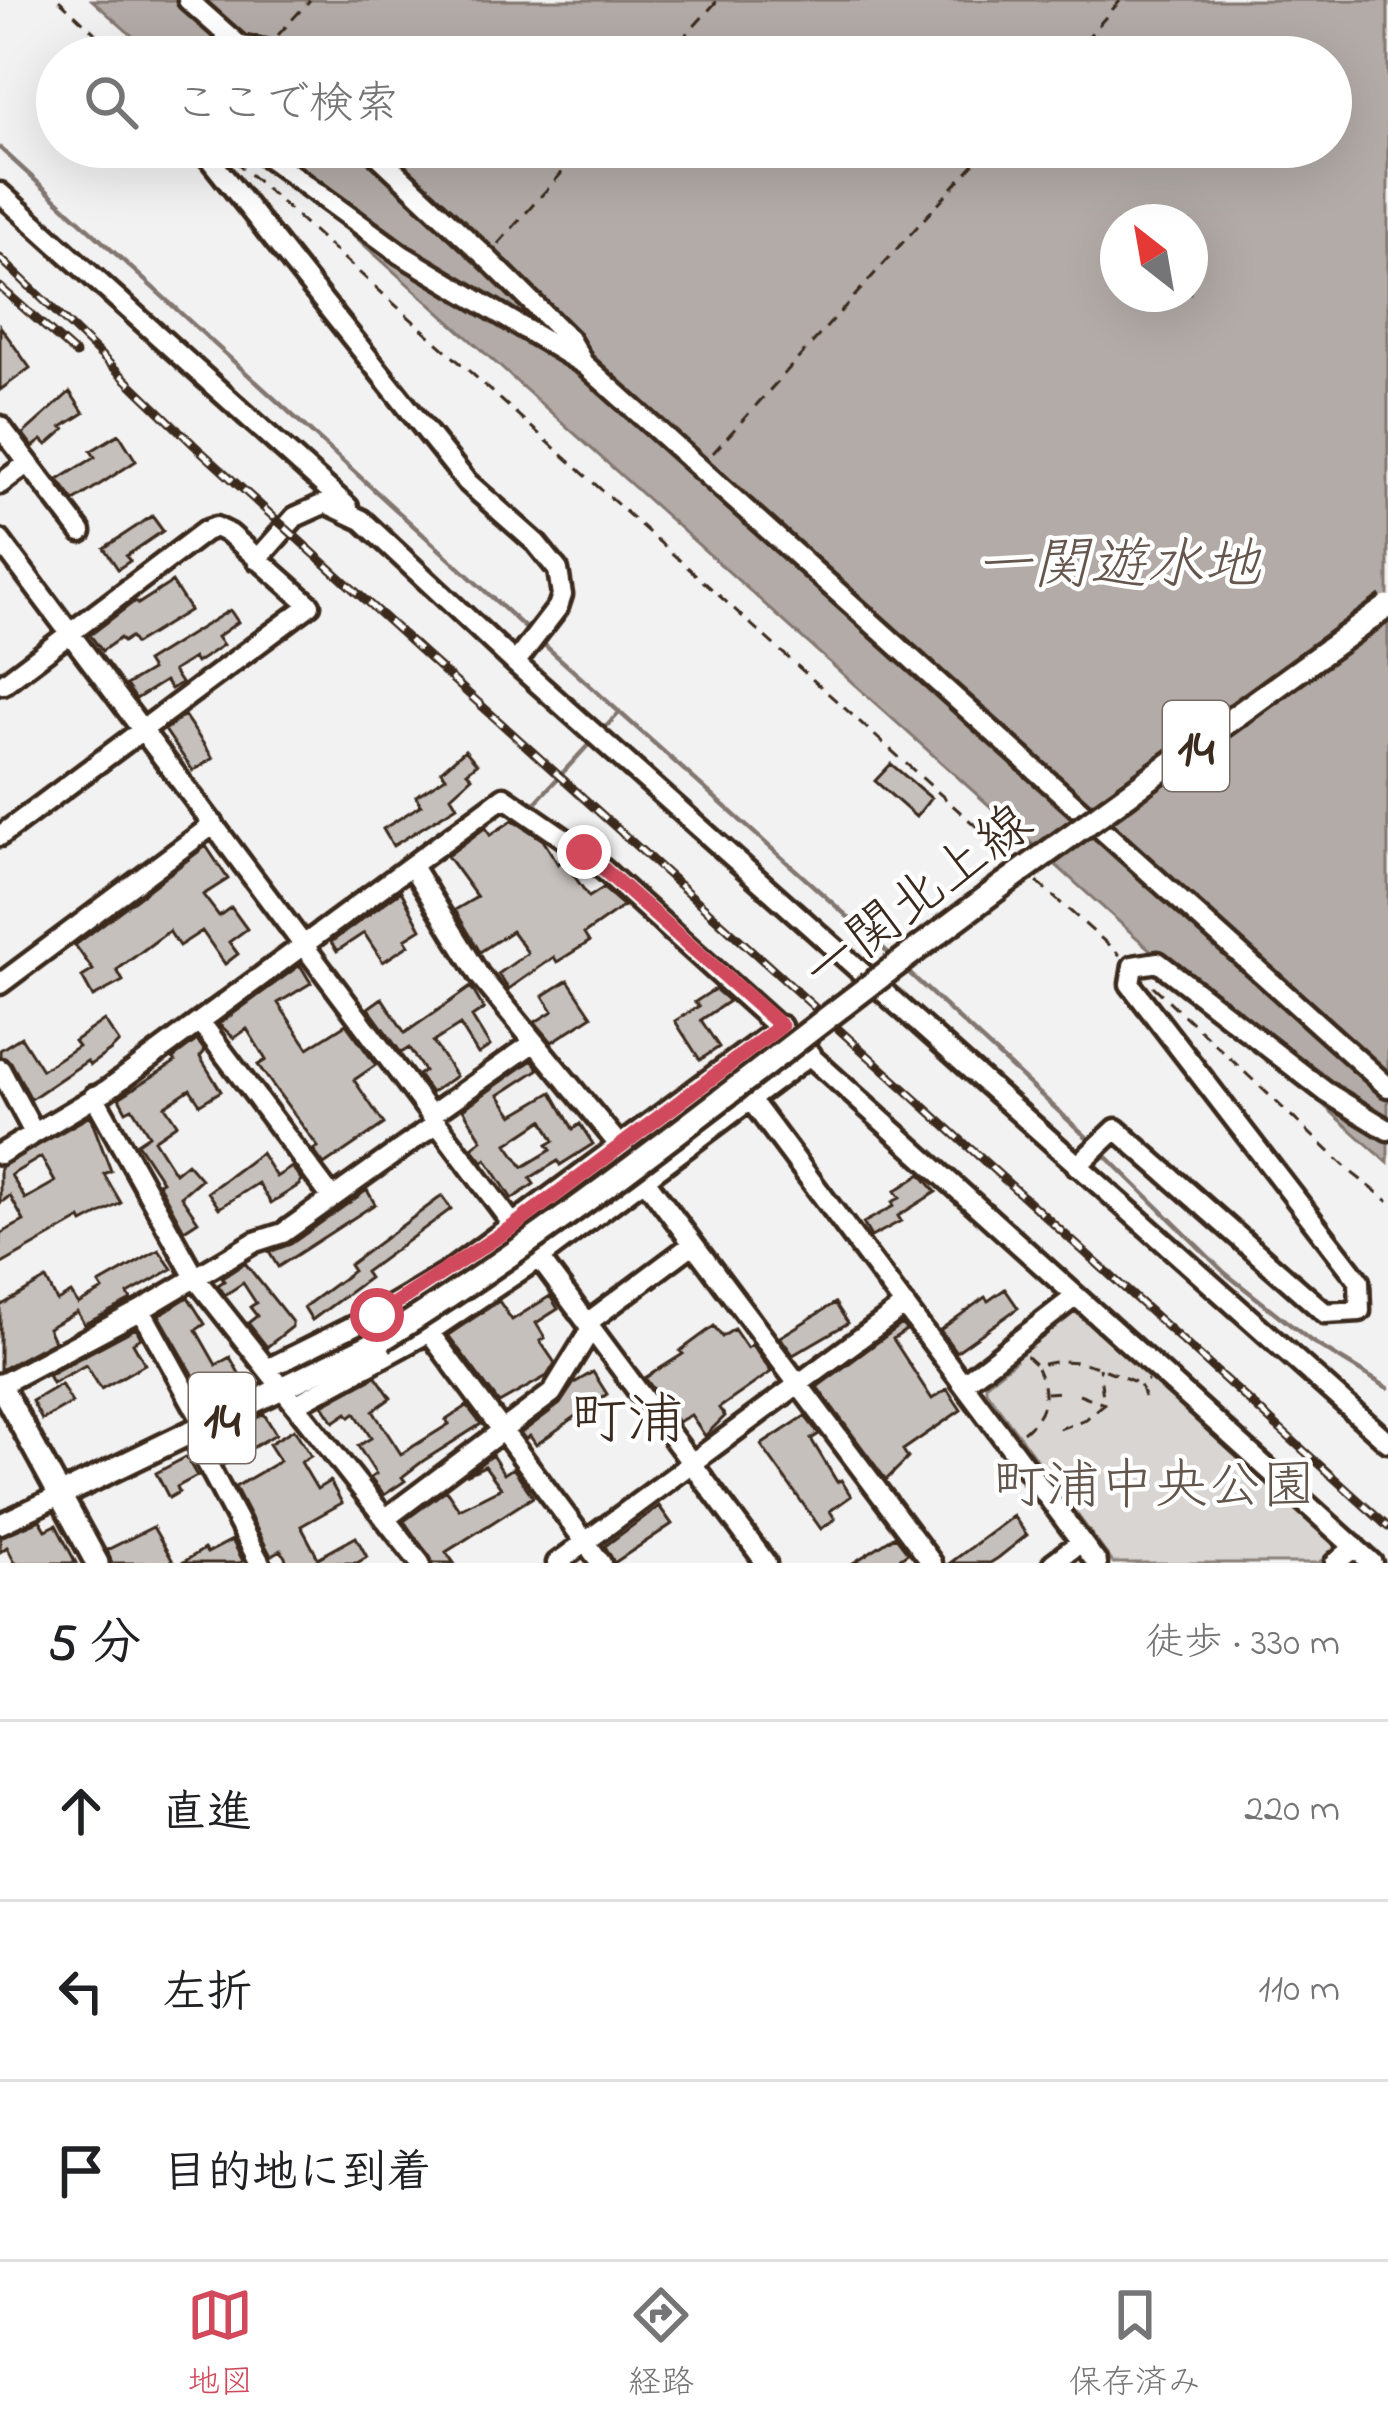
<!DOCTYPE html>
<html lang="ja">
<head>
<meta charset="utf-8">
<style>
  :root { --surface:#fff; --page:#f6f6f6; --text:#202124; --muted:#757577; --line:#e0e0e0; --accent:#d1495b }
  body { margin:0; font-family:"Indie Flower","Klee One",sans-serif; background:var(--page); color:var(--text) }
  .compass { position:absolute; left:1100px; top:204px; width:108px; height:108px; border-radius:50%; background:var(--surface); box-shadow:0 12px 48px #0002; rotate:329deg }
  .stop { position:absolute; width:36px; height:36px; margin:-27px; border:9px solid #d1495b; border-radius:50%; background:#fff }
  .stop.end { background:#d1495b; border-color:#fff; box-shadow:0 3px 12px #0008 }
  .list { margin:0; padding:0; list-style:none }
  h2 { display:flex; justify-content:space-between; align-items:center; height:156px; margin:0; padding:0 48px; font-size:51px }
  h2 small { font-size:39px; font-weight:400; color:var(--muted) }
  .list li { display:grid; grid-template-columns:78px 1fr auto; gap:36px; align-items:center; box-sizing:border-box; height:180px; padding:0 48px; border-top:3px solid var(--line) }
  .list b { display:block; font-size:45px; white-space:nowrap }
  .list em { font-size:39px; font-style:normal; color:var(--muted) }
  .icon { flex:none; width:66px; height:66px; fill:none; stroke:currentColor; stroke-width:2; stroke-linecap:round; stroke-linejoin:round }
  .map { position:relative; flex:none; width:1388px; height:1563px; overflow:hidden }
  .search { position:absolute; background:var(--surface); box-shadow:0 12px 48px #0002; left:36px; right:36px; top:36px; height:132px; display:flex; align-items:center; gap:30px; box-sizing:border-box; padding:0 42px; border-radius:66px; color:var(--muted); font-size:45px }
  .sheet { height:696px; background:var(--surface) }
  nav { display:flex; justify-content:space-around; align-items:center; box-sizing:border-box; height:168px; border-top:3px solid var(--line); background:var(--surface); font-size:33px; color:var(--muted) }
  nav a { display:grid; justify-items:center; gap:6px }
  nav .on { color:var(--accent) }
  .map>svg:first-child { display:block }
  .green { fill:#d8d5d2; stroke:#8a8078; stroke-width:3 }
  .water { fill:#b2aba7; stroke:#827770; stroke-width:3; fill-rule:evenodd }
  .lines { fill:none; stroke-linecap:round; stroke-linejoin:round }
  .stream { stroke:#827770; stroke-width:4.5 }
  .building { fill:#c6c0bd; stroke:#3b2a1e; stroke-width:3; fill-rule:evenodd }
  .minor-casing { stroke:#3b2a1e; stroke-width:27 }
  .major-casing { stroke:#3b2a1e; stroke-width:30 }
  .path { stroke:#3b2a1e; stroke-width:3; stroke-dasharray:12 9; stroke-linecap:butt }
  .minor { stroke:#fff; stroke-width:18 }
  .major { stroke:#fff; stroke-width:21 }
  .rail-casing { stroke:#3b2a1e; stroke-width:9 }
  .rail { stroke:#fff; stroke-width:4.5; stroke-dasharray:14; stroke-linecap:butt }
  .major-bridge-casing { stroke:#3b2a1e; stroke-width:30; stroke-linecap:butt }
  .major-bridge { stroke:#fff; stroke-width:21 }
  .route { stroke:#d1495b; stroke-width:15 }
  .labels { text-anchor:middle; stroke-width:9; stroke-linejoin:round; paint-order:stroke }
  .shield { fill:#fff; stroke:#766a62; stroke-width:3 }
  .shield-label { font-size:51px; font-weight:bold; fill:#3b2a1e }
  .street-label { font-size:54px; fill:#3b2a1e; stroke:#fff }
  .park-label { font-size:54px; fill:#62554b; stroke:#fff }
  .water-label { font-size:57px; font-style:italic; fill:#65574e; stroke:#fff }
  .neighbourhood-label { font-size:57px; fill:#3b2a1e; stroke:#fff }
</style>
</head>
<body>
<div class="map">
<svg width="1388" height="1563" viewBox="0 0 1388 1563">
  <rect width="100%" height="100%" fill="#f3f2f2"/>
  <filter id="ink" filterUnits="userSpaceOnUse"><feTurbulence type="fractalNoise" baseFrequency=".00833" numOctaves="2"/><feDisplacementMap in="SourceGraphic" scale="24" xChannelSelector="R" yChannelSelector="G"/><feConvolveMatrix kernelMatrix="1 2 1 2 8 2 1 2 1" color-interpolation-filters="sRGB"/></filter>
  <g filter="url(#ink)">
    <path class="green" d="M1076,1306L1342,1545L1318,1563H1113L986,1391V1384L1016,1360L1013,1354Z"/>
    <path class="water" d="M92,0H1388V1163L255,147H1331V57H156ZM1118,222H1190V294H1118Z"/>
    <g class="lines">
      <path class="stream" d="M0,148L532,634
        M540,641L894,958
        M599,734L619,713
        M534,804L591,742
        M906,970L1092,1142
        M1100,1150L1225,1273L1311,1341L1388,1388"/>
    </g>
    <path class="building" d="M0,326L30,368L0,390Z
      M70,392L84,413L62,427L65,429L47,445L42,440L33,447L23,434Z
      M119,434L136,461L74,501L58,480L95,457L91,451Z
      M152,516L163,531L126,556L130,561L118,569L104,548Z
      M172,582L190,610L135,644L130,637L123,642L120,638L102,651L90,635L135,601L138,604Z
      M230,610L238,622L217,637L223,645L196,663L193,658L173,671L181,683L171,689L165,681L136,699L126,685L151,670L146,662Z
      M184,715L213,758L193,771L165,730Z
      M465,750L477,764L467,772L472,777L451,796L457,806L393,846L383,829L421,805L416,796L446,777L441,771Z
      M891,764L931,798L916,817L875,781Z
      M513,820L543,840L558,864L563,860L589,897L603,888L624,906L584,934L589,942L557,962L554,957L509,989L498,974L528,953L512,931L480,952L455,910L477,897L447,856L486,827L490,835Z
      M206,846L228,879L203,895L219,916L231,907L247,929L229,942L238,954L225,964L202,931L179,946L169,931L117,970L123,981L93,997L82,977L93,970L75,945Z
      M401,891L421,929L405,939L409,945L383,962L364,933L337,951L331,942Z
      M300,965L311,983L278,1003L308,1048L346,1024L376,1065L354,1080L384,1124L324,1165L313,1150L318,1147L258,1065L266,1060L247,1029L234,1038L219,1024Z
      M568,980L592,1016L552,1042L535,1022L553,1011L543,996Z
      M471,987L484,1009L472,1017L490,1046L478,1054L460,1025L433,1042L456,1076L431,1093L418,1075L424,1071L409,1048L401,1053L368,1008L382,998L405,1033Z
      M715,989L729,1001L701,1020L719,1047L700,1060L675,1021L699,1006L695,1002Z
      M104,1020L119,1042L111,1050L90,1065L87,1061L31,1099L11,1062L0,1056V1050L21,1037L42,1070L78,1046L74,1041Z
      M197,1040L205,1051L200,1057L221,1091L200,1104L190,1089L165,1106L177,1124L154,1140L175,1173L187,1163L201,1179L181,1196L198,1221L184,1230L158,1183L162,1181L137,1143L149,1135L132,1108L126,1111L119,1098L175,1062L173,1058Z
      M532,1060L539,1069L499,1095L513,1115L552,1092L573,1129L580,1124L593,1144L560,1165L558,1161L530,1178L534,1184L512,1199L486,1159L483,1162L472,1148L482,1140L463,1109ZM543,1120L554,1141L547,1145L551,1150L523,1167L507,1144Z
      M90,1116L111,1171L104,1174L121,1203L83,1223L81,1219L0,1265V1234L24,1221L10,1196L0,1203V1167ZM41,1157L55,1182L25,1199L11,1175Z
      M261,1153L276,1177L292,1167L301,1179L299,1185L271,1203L258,1183L219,1208L208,1192Z
      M921,1174L936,1192L898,1216L901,1221L871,1237L863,1223L894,1206L892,1202L900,1198L895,1191Z
      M367,1190L375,1204L278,1267L269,1252L291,1244Z
      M442,1196L451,1209L365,1272L369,1278L312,1320L304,1307L353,1271L349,1265Z
      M159,1250L172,1269L128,1294L131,1300L91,1321L84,1324L77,1312L48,1328L54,1341L0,1370V1306L46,1279L57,1301L71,1293L78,1304L103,1290L99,1284Z
      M245,1263L292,1322V1327L267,1347L248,1323L257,1316L250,1307L256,1303L243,1283L225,1295L218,1285L224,1281L222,1278Z
      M1005,1289L1018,1308L956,1352L940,1330L985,1297L988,1301Z
      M550,1296L558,1309L536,1323L545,1338L540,1341L555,1363L547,1376L499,1403L448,1335L499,1301L512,1320Z
      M188,1297L205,1324L196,1330L216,1365L230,1357L240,1375L205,1395L159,1315Z
      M835,1303L848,1323L793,1355L780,1337Z
      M902,1324L906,1330L893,1339L932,1399L947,1389L961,1410L903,1450L908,1458L886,1480L817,1387Z
      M714,1326L722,1337L734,1329L747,1348L752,1345L771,1372L719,1408L725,1416L705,1436L691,1415L678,1422L645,1378L683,1354L680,1351Z
      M136,1328L141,1338L133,1343L145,1364L101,1389L86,1365L52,1383L48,1375Z
      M593,1372L607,1394L536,1445L530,1436L525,1439L521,1433L560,1404L574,1383Z
      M376,1376L391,1398L373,1411L401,1454L449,1424L446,1420L467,1406L481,1424L423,1461L402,1477L405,1481L384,1495L370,1478L376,1474L358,1446L371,1438L355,1413L350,1417L347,1413L334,1422L323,1405Z
      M61,1384L72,1403L42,1420L32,1401Z
      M264,1414L276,1434L223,1465L215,1440Z
      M805,1416L819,1434L811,1439L837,1482L841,1480L851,1496L830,1511L835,1519L821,1529L761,1445Z
      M294,1429L311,1456L301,1462L317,1489L330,1481L342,1503L301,1526L318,1558L356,1537L367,1557L357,1563H288L281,1550L271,1556L235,1487L280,1461L269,1444Z
      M492,1455L504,1474L513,1468L533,1497L446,1552L454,1563H433L404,1521L446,1490L459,1509L501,1488L485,1466L466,1475Z
      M186,1457L197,1476L177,1487L179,1492L169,1498L156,1473Z
      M659,1506L672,1524L614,1563L605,1546Z
      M1013,1516L1027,1535L998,1558L990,1563H950Z
      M40,1520L46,1530L56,1525L76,1563H15L7,1547L0,1552V1537Z
      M153,1527L174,1563H112L107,1550Z
      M895,1536L908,1553L893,1563H853Z
      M232,1540L243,1561L239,1563H182L204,1549L207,1553Z"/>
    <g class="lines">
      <g class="minor-casing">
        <path id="minor" d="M188,0L240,46L265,50L272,57
          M206,147L209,158L466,481L536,543L558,570L562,595L558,607L515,663L362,520L326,503L295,517L257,560
          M254,147L402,255L585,365L1388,1087
          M369,147L486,257L569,339L582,361
          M0,193L348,507
          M0,426L81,532
          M0,484L28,463
          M0,540L514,1226
          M515,663L1388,1442
          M0,836L310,605L230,534L216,527L205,531L3,684
          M413,868L479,975L620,1146L932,1563
          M0,984L214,824
          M201,1023L332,1198
          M0,1069L34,1133
          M94,1096L196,1279L420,1563
          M750,1099L1097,1563
          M431,1115L533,1043
          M0,1154L107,1090L504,797L584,852L1372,1563
          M1077,1166L1116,1129L1325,1313L1360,1311L1359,1281L1130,984L1133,966L1158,962L1326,1092L1388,1130
          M539,1258L766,1563
          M141,1310L205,1426
          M587,1323L693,1244
          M429,1332L601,1563
          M267,1369L377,1314L448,1272L781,1026
          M964,1383L1076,1296
          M0,1385L141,1310L255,1242L283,1233L436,1124
          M297,1404L429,1332L539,1258L811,1054
          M191,1433L260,1563
          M385,1519L552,1393L591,1329
          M0,1524L61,1495
          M557,1563L905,1305
          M1053,1563L1081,1542
          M1335,1563L1355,1547"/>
      </g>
      <g class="major-casing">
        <path id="major" d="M916,950L1004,884
          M0,1385L97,1563
          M61,1495L383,1339"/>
      </g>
      <path class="path" d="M59,0L121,57
        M278,35L310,0
        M666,57L718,0
        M1070,57L1121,0
        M234,160L1008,855
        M498,244L585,147
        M713,453L989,147
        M1037,882L1120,955
        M1153,986L1351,1172L1388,1201
        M1026,1356L1037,1366C1077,1353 1102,1369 1140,1384
        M1046,1393L1061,1392
        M1079,1394L1104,1404
        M1144,1397L1140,1384L1148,1380
        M1059,1429L1086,1419L1104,1404L1099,1368
        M1023,1432C1045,1414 1050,1396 1037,1368"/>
      <use href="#minor" class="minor"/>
      <use href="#major" class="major"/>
      <g class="rail-casing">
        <path id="rail" d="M0,258L194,445L1388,1527
          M0,287L76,354"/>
      </g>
      <use href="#rail" class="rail"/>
      <g class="major-bridge-casing">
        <path id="major-bridge" d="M1004,884L1388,606
          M383,1339C569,1224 741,1082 916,950"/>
      </g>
      <use href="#major-bridge" class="major-bridge"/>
    </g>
  </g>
  <g class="lines" filter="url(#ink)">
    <path class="route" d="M377,1315L514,1226L781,1026L584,852"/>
  </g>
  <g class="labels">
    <g class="shield">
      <rect x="1163" y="701" width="66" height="90" rx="9"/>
      <rect x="189" y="1373" width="66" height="90" rx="9"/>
    </g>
    <g class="shield-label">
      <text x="1196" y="764">14</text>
      <text x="222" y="1436">14</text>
    </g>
    <g class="street-label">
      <text transform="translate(916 895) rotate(-37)" y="19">一関北上線</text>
    </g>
    <g class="park-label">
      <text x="1154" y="1502">町浦中央公園</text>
    </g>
    <g class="water-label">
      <text x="1118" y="582">一関遊水地</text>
    </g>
    <g class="neighbourhood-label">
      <text x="627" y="1437">町浦</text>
    </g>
  </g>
</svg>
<svg class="compass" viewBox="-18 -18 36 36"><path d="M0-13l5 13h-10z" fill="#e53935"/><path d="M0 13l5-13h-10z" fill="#757577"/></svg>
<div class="stop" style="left:377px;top:1315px"></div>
<div class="stop end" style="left:584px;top:852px"></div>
<div class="search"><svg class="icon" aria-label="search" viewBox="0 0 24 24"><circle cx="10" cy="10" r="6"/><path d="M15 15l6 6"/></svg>ここで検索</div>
</div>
<section class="sheet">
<h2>5 分<small>徒歩 · 330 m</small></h2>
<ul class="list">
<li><svg class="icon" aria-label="ahead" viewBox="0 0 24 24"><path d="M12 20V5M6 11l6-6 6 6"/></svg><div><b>直進</b></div><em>220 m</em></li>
<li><svg class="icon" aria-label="left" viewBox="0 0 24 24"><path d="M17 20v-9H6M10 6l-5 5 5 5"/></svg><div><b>左折</b></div><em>110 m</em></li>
<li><svg class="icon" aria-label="arrive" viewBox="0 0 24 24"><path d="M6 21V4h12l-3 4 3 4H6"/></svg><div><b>目的地に到着</b></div></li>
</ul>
</section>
<nav>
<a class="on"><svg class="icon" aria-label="map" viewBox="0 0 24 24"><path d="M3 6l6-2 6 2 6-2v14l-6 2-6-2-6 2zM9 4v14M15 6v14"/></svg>地図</a>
<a><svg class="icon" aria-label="directions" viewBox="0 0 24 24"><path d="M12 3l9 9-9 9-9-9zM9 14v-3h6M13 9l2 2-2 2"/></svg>経路</a>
<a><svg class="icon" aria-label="saved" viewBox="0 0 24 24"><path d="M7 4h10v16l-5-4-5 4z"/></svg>保存済み</a>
</nav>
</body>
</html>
